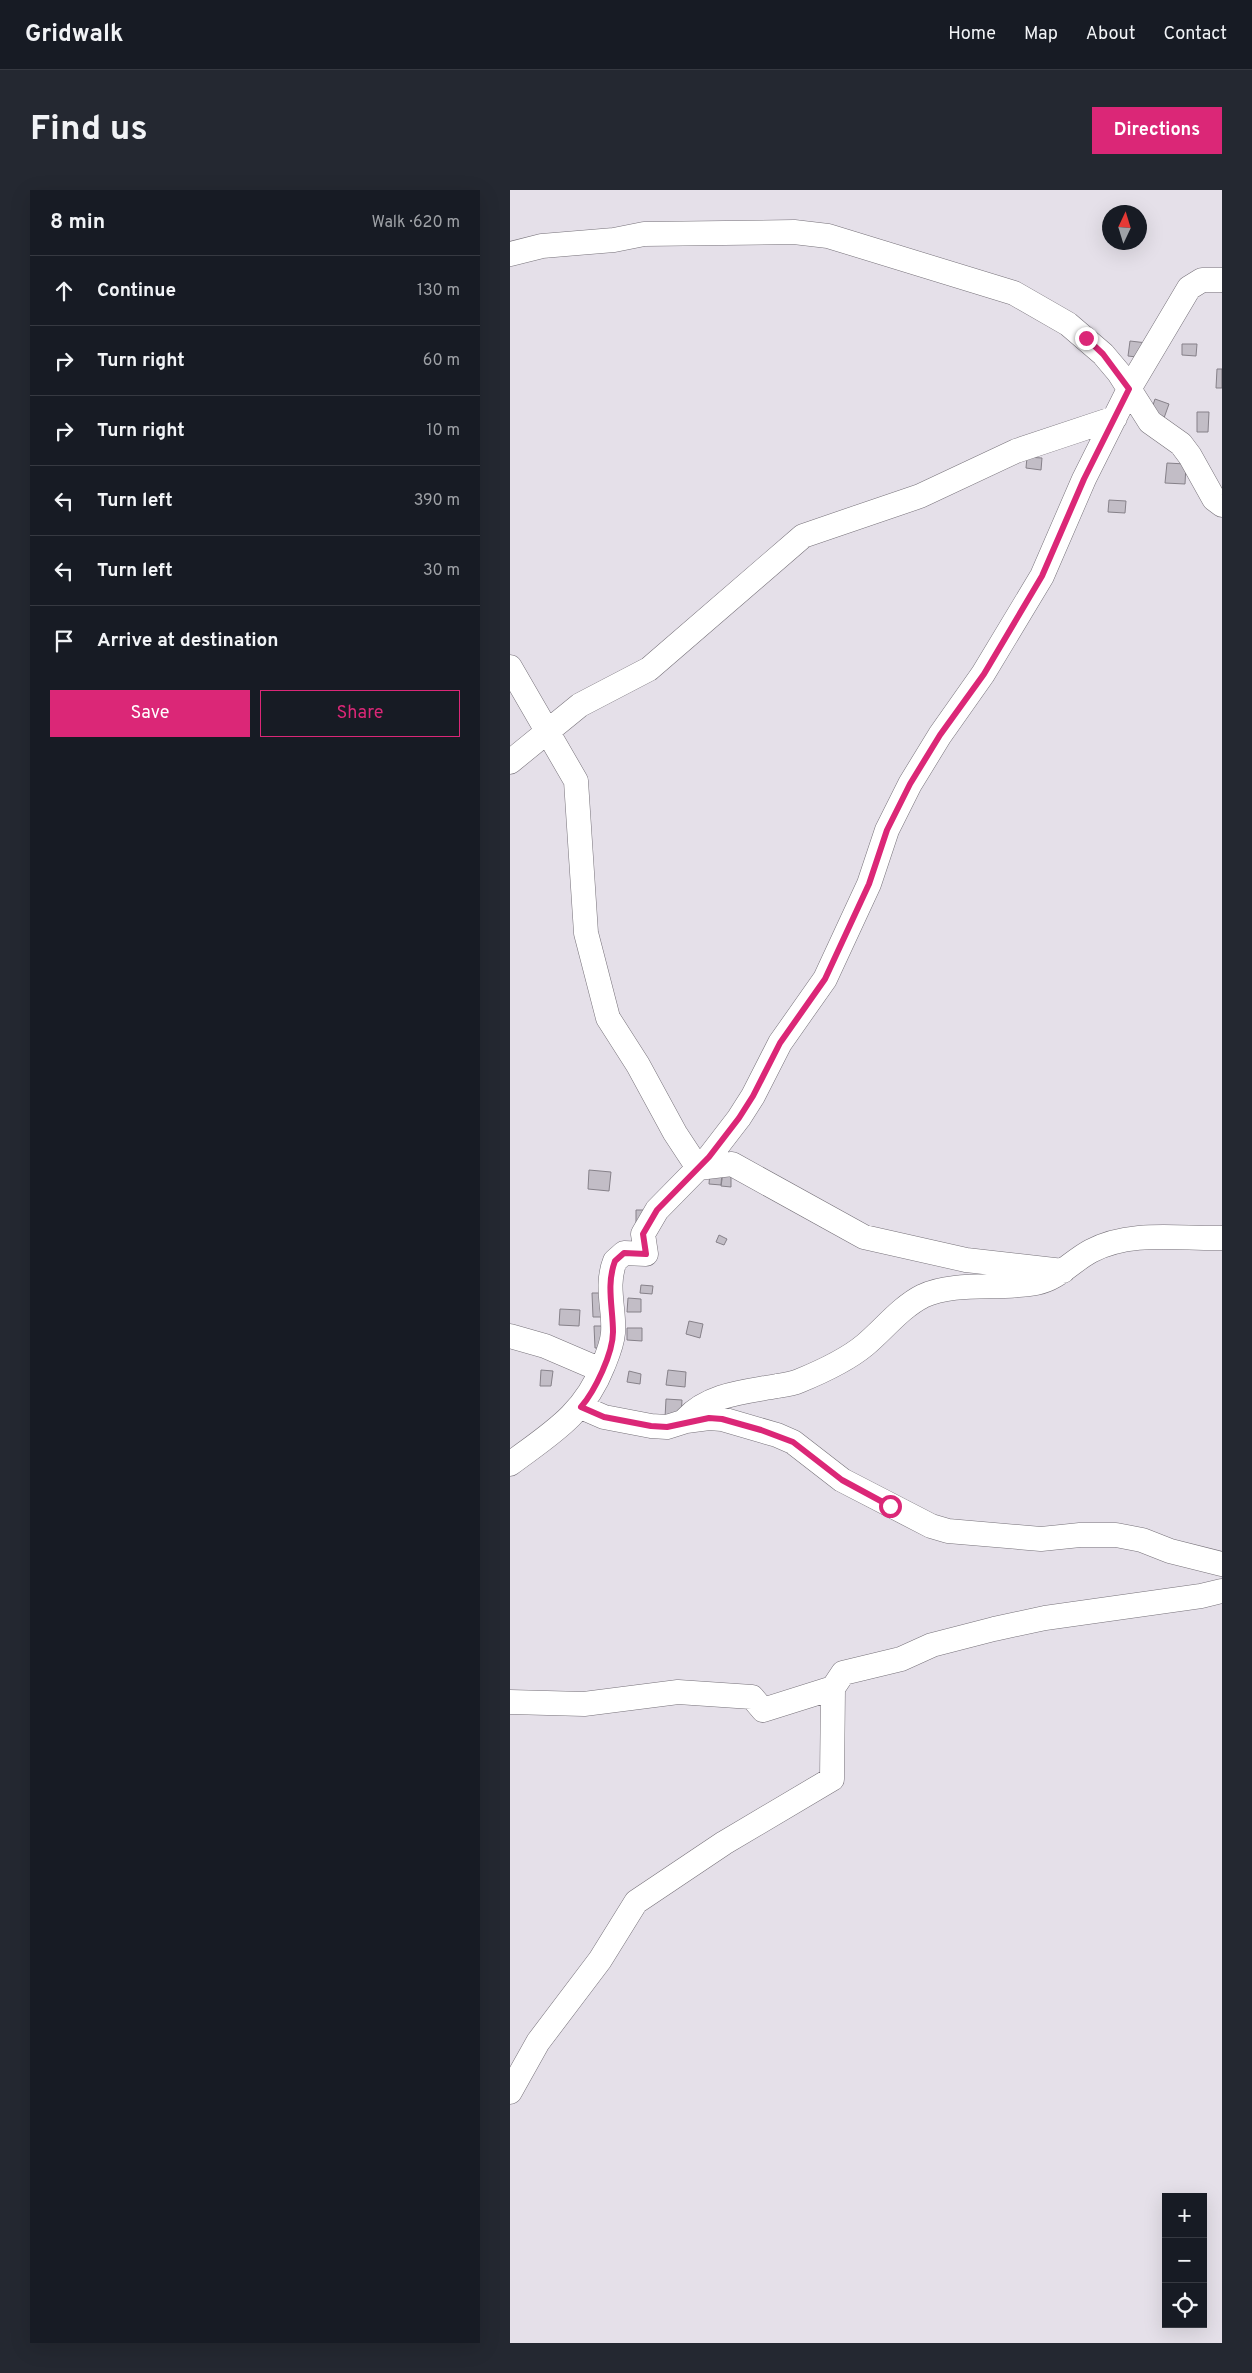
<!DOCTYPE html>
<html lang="en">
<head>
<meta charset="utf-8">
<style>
  :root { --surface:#171b24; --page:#242831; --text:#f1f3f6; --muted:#9ea1a6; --line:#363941; --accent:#db2777 }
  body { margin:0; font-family:Overpass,sans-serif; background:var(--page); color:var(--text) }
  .controls { position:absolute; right:15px; bottom:15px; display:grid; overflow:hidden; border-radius:0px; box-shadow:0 5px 20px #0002 }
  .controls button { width:45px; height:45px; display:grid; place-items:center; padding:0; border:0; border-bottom:1px solid var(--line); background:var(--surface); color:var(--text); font:25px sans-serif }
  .compass { position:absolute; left:592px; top:15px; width:45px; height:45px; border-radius:50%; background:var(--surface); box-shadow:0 5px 20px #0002; rotate:4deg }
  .stop { position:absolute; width:15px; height:15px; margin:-11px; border:4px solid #db2777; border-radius:50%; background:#fff }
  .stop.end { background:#db2777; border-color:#fff; box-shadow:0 1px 5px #0008 }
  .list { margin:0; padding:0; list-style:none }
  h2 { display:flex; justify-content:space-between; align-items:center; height:65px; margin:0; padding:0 20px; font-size:21px }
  h2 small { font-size:16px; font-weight:400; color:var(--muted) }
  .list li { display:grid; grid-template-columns:32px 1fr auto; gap:15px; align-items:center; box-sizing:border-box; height:70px; padding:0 20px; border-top:1px solid var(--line) }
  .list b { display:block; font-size:19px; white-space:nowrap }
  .list em { font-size:16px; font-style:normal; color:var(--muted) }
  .actions { display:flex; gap:10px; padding:15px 20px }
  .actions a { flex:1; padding:11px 0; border:1px solid var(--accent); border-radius:0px; text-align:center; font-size:18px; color:var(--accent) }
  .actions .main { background:var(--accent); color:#fff }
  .icon { flex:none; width:28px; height:28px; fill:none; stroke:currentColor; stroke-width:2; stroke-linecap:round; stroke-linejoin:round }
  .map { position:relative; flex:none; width:712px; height:2153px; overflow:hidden; border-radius:0px }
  header { display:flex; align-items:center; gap:30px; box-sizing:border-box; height:70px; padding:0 25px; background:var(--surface); border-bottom:1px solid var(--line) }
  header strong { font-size:24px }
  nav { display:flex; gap:28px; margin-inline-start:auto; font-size:18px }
  .intro { display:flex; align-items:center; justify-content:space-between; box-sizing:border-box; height:120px; padding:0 30px }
  h1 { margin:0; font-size:35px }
  .button { padding:12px 22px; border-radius:0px; background:var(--accent); color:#fff; font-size:18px; font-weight:700 }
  main { display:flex; gap:30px; padding:0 30px }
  aside { flex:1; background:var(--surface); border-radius:0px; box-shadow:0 5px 20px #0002 }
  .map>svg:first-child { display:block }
  .building { fill:#c2bdc6; stroke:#868189 }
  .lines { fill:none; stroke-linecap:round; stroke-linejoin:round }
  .minor-casing { stroke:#767179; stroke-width:25 }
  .minor { stroke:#fff; stroke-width:24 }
  .route { stroke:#db2777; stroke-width:6 }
</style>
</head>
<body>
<header>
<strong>Gridwalk</strong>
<nav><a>Home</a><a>Map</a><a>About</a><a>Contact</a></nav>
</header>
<div class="intro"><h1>Find us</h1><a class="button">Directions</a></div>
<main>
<aside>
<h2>8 min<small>Walk · 620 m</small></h2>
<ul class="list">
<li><svg class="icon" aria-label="ahead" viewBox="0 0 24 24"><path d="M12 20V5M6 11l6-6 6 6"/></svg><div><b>Continue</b></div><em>130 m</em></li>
<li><svg class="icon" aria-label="right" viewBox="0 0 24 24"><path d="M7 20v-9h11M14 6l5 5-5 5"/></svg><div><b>Turn right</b></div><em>60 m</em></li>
<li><svg class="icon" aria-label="right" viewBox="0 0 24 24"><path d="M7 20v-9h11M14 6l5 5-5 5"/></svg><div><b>Turn right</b></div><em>10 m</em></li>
<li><svg class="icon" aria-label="left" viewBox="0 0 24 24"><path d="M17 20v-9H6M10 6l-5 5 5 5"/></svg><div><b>Turn left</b></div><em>390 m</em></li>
<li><svg class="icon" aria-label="left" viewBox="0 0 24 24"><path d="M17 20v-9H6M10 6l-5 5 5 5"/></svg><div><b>Turn left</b></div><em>30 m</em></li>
<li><svg class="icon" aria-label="arrive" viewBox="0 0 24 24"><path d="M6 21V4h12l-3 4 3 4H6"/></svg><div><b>Arrive at destination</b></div></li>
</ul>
<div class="actions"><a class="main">Save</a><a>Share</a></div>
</aside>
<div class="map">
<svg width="712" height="2153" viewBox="0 0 712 2153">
  <rect width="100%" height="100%" fill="#e5e0e9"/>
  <path class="building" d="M620,151L637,153L635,168L618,166Z
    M672,154H687L686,166L672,165Z
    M707,179H712V198H706Z
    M645,209L659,214L654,228L640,224Z
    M687,222H699L698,242H687Z
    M517,267L532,268L531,280L516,278Z
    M657,273L676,274L675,294L655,293Z
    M599,310L616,311L615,323L598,322Z
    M79,980L101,982L99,1001L78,999Z
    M200,981L212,982L211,995L199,994Z
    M213,983H221V997L211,996Z
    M126,1020H140L126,1033Z
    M209,1045L217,1049L214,1055L206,1052Z
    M131,1095L143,1096L142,1104L130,1103Z
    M82,1103H98L99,1127H83Z
    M118,1108L131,1109V1122H117Z
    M50,1119L70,1120L69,1136L49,1135Z
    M179,1131L193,1134L190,1148L176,1144Z
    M84,1136H98L99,1158H85Z
    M117,1138H132V1151L117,1150Z
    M31,1180L43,1181L41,1196H30Z
    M158,1180L176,1182L175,1197L156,1195Z
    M119,1181L131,1184L130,1194L117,1192Z
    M156,1209L172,1210L171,1229L155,1228Z"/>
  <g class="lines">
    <g class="minor-casing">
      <path id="minor" d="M0,64L32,56L104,50L134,44L284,42L318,46L504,103L558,134L593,164L609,183L640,232L671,254L680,266L704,309L712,315
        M0,477L66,591L76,743L98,828L128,875L165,943L188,978L222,974L354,1047L456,1070L553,1081
        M0,572L70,515L139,479L293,346L410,306L506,261L605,228
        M0,1146L35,1156L91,1180
        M71,1217L94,1227L141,1236L157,1237L176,1231L199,1228L212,1229L267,1245L283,1252L332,1290L421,1336L438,1341L531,1349L570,1345H606L632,1350L660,1361L712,1374
        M176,1229C199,1204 235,1202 267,1196C274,1195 282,1194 289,1191C311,1182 337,1170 355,1155C374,1139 391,1117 413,1106C445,1091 491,1100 526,1093C548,1089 562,1071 581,1061C621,1040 669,1049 712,1048
        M0,1274C40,1244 74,1225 93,1176C97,1166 102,1155 103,1143C105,1120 95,1096 105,1071L114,1063L136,1064L133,1044L147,1020L199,967L229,928L243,906L270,853L315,789L359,694L377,640L400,594L430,545L473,484L532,386L574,289L619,199L679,98L692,90H712
        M0,1512L74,1514L168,1502L242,1507L253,1520L323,1498L333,1483L391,1469L422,1455L484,1439L535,1428L691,1406L712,1401
        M0,1902L28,1852L90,1770L126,1712L214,1653L322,1589L323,1498"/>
    </g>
    <use href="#minor" class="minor"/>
  </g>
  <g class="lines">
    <path class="route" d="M380,1316L332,1290L283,1252L251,1240L212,1229L199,1228L157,1237L141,1236L94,1227L71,1217C85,1201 103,1163 103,1142C103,1118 96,1095 105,1071L114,1063L136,1064L133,1044L147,1020L199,967L229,928L243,906L270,853L315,789L359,694L377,640L400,594L430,545L474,484L532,386L574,289L619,199L593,164L576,148"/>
  </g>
</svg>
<div class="controls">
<button>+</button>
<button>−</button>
<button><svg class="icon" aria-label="locate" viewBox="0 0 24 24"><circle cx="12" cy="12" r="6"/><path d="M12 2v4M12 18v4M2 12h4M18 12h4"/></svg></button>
</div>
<svg class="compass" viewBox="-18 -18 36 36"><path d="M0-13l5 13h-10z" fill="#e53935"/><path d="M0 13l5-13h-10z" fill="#9ea1a6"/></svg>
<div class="stop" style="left:380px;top:1316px"></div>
<div class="stop end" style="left:576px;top:148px"></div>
</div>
</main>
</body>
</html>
